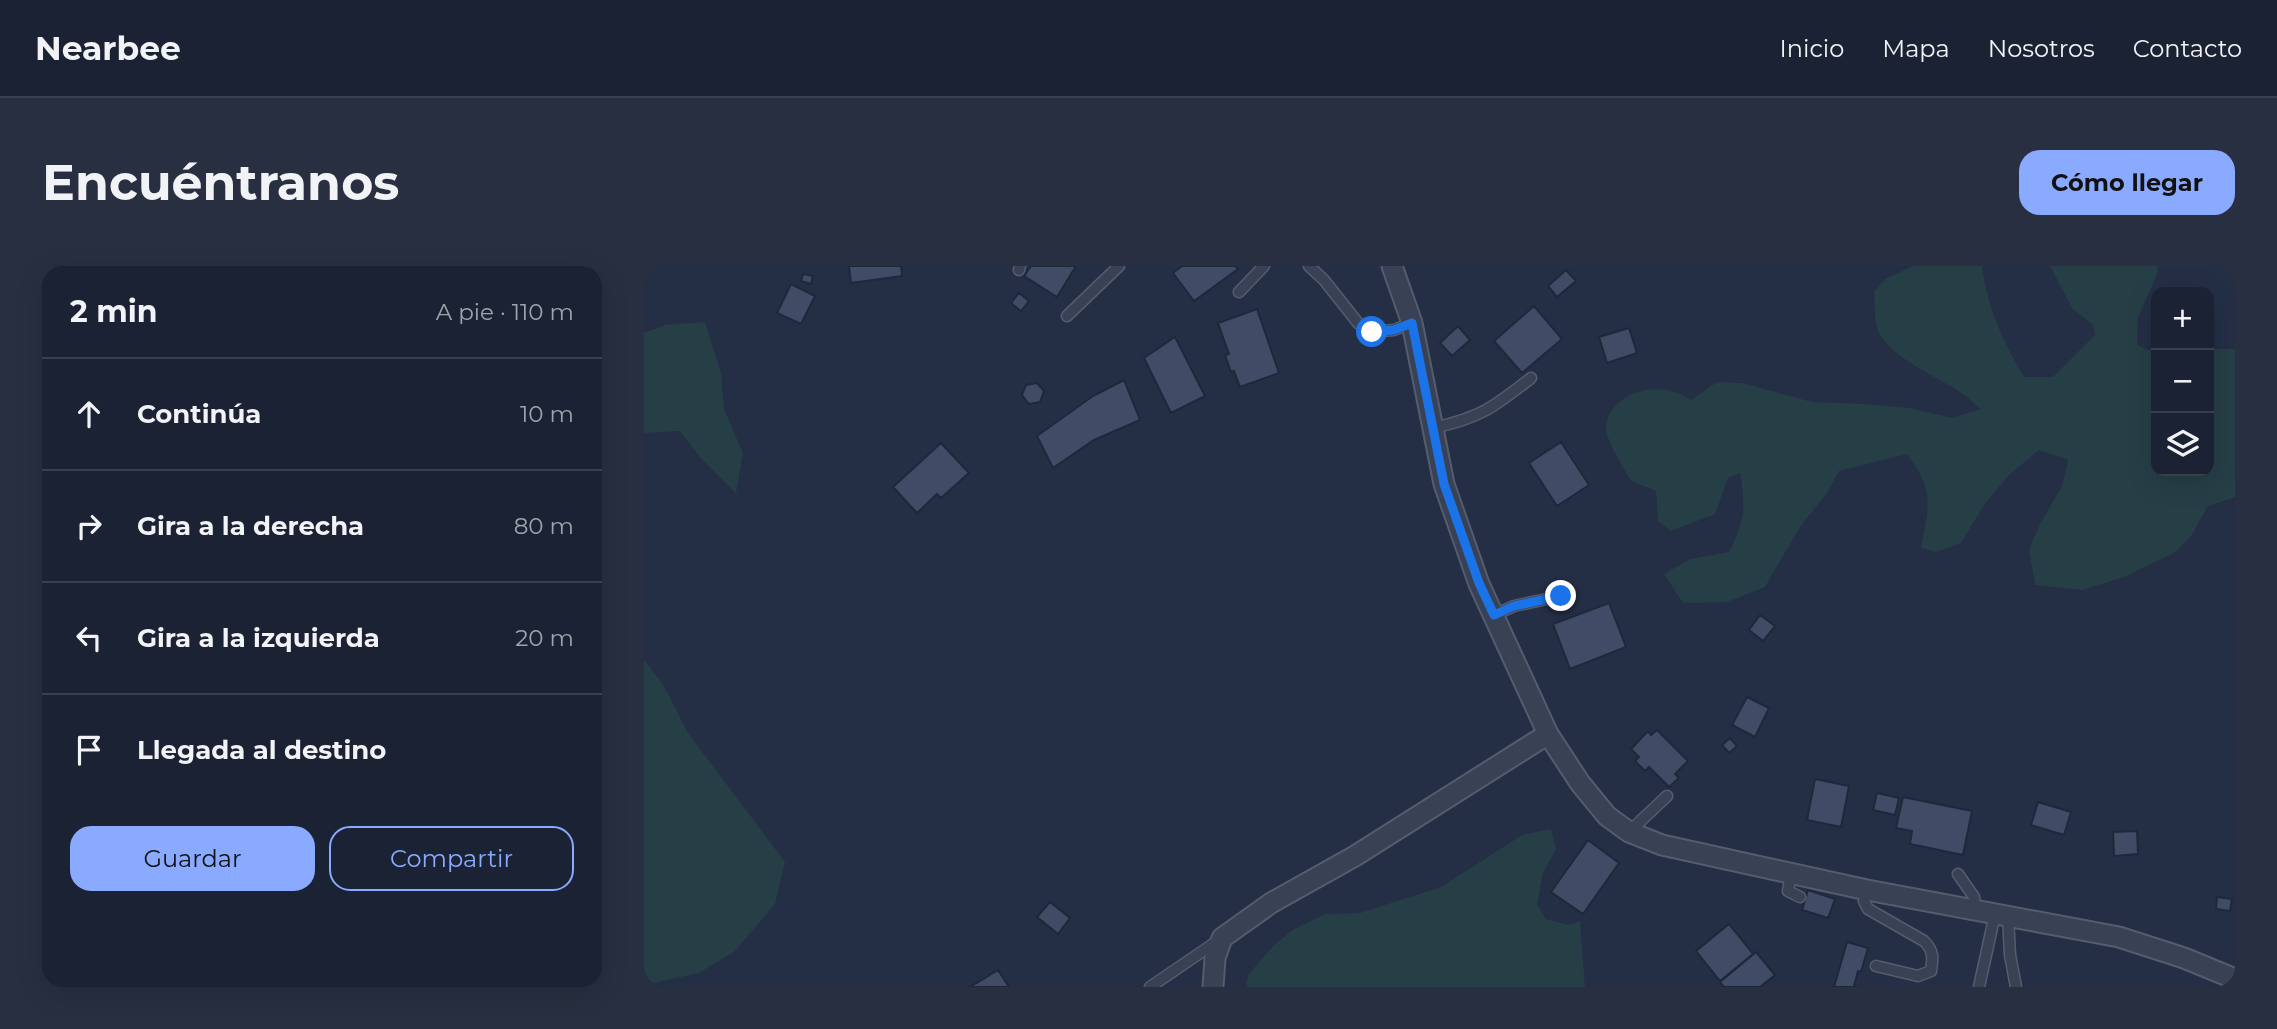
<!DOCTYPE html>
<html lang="es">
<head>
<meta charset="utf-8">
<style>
  :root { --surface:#1b2234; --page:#282f40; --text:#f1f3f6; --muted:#a0a4ac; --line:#393f4f; --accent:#8aaaff }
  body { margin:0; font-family:Montserrat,sans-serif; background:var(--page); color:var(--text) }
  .controls { position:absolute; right:21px; top:21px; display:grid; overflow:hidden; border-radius:14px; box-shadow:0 7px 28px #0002 }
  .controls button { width:63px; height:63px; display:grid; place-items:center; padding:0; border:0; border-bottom:2px solid var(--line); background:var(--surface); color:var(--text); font:35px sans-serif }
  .stop { position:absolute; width:21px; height:21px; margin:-16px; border:5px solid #1a73e8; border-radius:50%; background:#fff }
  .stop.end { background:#1a73e8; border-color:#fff; box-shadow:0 2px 7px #0008 }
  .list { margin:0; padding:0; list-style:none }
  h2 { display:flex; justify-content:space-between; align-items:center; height:91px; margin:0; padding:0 28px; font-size:30px }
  h2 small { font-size:23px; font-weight:400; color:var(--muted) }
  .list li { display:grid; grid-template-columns:46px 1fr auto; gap:21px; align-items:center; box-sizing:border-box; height:112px; padding:0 28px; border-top:2px solid var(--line) }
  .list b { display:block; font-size:26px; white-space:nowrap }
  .list em { font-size:23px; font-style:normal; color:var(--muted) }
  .actions { display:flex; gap:14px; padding:21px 28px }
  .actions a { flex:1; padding:16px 0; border:2px solid var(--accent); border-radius:21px; text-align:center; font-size:24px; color:var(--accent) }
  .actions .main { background:var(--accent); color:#111 }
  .icon { flex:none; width:38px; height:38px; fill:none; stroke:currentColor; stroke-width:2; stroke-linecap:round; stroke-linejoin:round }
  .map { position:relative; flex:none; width:1591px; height:721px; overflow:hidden; border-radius:21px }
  header { display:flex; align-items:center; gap:42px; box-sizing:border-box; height:98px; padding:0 35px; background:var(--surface); border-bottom:2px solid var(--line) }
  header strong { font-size:33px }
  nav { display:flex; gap:38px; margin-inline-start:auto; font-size:24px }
  .intro { display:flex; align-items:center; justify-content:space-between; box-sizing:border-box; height:168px; padding:0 42px }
  h1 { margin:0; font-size:49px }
  .button { padding:18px 32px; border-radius:21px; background:var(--accent); color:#111; font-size:24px; font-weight:700 }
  main { display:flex; gap:42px; padding:0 42px }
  aside { flex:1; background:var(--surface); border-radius:21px; box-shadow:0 7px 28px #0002 }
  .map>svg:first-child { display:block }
  .green { fill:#263e46 }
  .building { fill:#404b65; stroke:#1f283b; stroke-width:2 }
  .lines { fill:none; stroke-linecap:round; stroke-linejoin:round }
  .service-casing { stroke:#545c6e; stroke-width:13 }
  .minor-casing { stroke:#545c6e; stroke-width:23 }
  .service { stroke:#394154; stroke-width:10 }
  .minor { stroke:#394154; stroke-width:19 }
  .route { stroke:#1a73e8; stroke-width:9 }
</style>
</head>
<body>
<header>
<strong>Nearbee</strong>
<nav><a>Inicio</a><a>Mapa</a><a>Nosotros</a><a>Contacto</a></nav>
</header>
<div class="intro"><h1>Encuéntranos</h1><a class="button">Cómo llegar</a></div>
<main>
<aside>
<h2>2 min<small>A pie · 110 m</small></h2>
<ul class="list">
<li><svg class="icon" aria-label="ahead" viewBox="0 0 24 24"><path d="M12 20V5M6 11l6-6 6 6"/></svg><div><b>Continúa</b></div><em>10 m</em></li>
<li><svg class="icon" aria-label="right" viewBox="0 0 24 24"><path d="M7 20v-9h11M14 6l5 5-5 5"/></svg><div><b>Gira a la derecha</b></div><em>80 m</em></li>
<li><svg class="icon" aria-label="left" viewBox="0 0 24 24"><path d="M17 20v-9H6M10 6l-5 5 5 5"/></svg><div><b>Gira a la izquierda</b></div><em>20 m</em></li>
<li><svg class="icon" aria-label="arrive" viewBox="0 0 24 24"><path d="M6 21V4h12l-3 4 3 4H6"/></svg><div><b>Llegada al destino</b></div></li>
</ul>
<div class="actions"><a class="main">Guardar</a><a>Compartir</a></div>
</aside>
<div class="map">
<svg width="1591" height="721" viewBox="0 0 1591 721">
  <rect width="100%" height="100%" fill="#242e45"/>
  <path class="green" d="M1269,0H1338C1344,44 1358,73 1380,111H1409L1451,69L1449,59L1428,42L1406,0H1513L1514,6L1494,52L1493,79L1512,87V205H1565V83H1591V231L1564,240L1547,270L1530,287L1480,311L1438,324L1391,319L1385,283L1396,258L1418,220L1424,194L1395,184L1365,209L1342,236L1317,277L1292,286L1277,282C1285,238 1291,226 1263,188L1195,205L1183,227L1156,261L1121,321L1083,336L1039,337L1020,308L1046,293L1085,286C1101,253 1102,243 1096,207L1084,212L1071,248L1027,265L1014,255L1012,225L987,215C980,202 961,174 962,160C966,131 1001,118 1027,125C1034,126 1041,131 1047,134L1073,116L1098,117L1168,136L1221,138L1266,142L1308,152L1336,143C1309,113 1260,104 1236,69C1230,60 1231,38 1230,26L1241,13Z
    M61,56L77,107L80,143L99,187L92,227L56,191L36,165L0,167V67L21,59Z
    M0,394L19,418L44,467L141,596L131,638L91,685L55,707L0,719Z
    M907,563L912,583L899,607L893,638L902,653L924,659L936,655L941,721H602L604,709L629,680L650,663L681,648L716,647L797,621L878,569Z"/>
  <path class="building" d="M205,0H257L258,10L207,17Z
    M387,0H432L413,31L380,10Z
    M538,0H591L594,3L550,35L529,7Z
    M922,4L932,15L913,31L904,20Z
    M159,8L169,10L167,18L157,15Z
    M147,18L171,30L157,58L133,47Z
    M375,27L385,35L377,45L367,37Z
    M890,40L918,73L878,107L850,75Z
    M613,43L635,107L596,121L590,105L587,106L581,89L585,88L574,57Z
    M814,60L826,74L808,90L796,77Z
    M985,62L993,87L963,97L955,71Z
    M531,71L561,130L527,147L500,92Z
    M480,114L496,154L450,174L409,202L393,170L449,130Z
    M393,117L400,125L396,136L385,138L378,129L382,119Z
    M917,176L945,219L913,240L885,197Z
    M297,177L325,207L297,232L293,228L273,247L249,221Z
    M965,337L982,381L926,403L909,358Z
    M1116,349L1131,360L1119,375L1105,364Z
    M1103,431L1125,442L1111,471L1088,459Z
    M1013,464L1044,495L1031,508L1035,512L1025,521L1005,501L1001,505L991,495L995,491L987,483L1004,465L1007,469Z
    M1086,472L1093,480L1085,487L1078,479Z
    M1171,513L1205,520L1197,561L1163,554Z
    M1233,527L1255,532L1251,549L1229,544Z
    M1259,531L1328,545L1319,589L1266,578L1268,565L1252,562Z
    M1394,536L1427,546L1420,569L1387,559Z
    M1493,565L1494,588L1470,590L1469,566Z
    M944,574L975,597L939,648L907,626Z
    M1164,624L1191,633L1184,652L1158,644Z
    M1573,631L1588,633L1586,645L1572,643Z
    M406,636L426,652L414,668L393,651Z
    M1085,658L1109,688L1076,715L1052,685Z
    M1203,676L1224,682L1217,706L1214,705L1210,720L1212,721H1190Z
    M1112,686L1131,709L1116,721H1080L1076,716Z
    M354,704L365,721H326Z"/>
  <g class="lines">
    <g class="service-casing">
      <path id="service" d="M665,0L680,14L714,57L728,66L750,64L768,57
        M375,4L376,0
        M595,26L620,0
        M423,50L475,0
        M789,162C836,152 850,141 887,112
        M850,349L870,340L917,330
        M985,566L1023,530
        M1147,608L1144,625L1156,631
        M1314,608L1330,631L1331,644
        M1223,624L1220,635L1224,643L1280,675C1290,685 1289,692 1287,705L1274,710L1232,700
        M1364,650L1366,689L1372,721
        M506,721L575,674
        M1335,721L1351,648"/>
    </g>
    <g class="minor-casing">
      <path id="minor" d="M748,0L768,57L800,218L835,318L904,468L936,517L963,550L985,566L1018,579L1223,624L1475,671L1540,692L1591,713
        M569,721L571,692L578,672L627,637L711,590L904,468"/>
    </g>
    <use href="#service" class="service"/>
    <use href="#minor" class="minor"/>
  </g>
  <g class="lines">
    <path class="route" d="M728,66L750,64L768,57L800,218L835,317L850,349L870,340L917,330"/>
  </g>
</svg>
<div class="controls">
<button>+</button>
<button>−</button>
<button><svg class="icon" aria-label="layers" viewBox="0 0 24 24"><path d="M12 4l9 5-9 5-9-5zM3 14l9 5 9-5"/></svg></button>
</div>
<div class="stop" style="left:728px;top:66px"></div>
<div class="stop end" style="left:917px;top:330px"></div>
</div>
</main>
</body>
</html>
